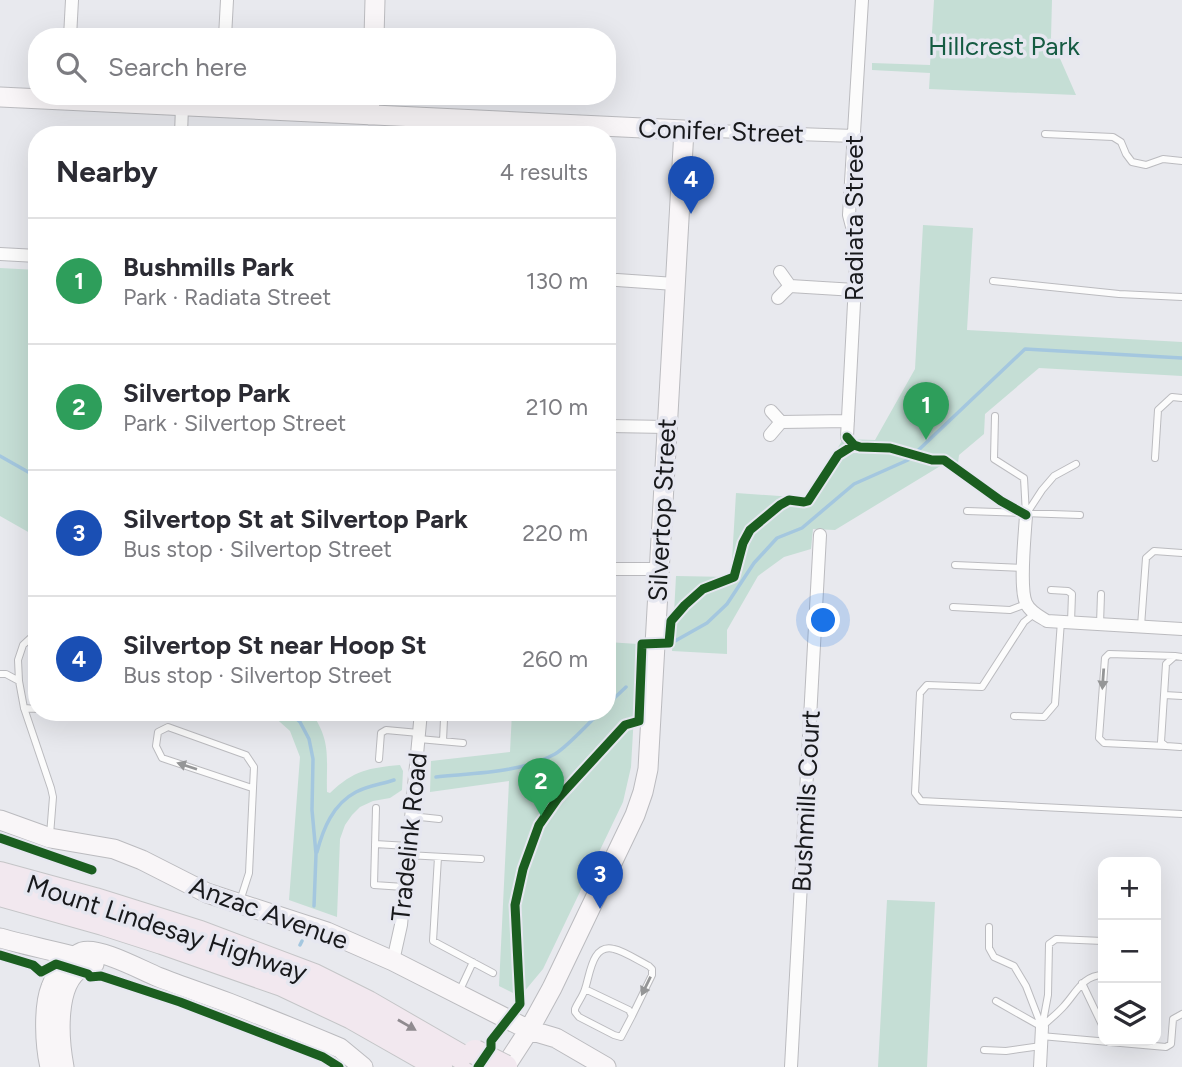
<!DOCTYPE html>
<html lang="en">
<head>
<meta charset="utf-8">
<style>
  :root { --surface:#fff; --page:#f2f2f3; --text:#2b2b33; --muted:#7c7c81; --line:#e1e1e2; --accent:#0f766e }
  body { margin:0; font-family:Figtree,sans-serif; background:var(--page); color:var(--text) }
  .controls { position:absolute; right:21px; bottom:21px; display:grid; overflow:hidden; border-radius:14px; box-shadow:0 7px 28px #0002 }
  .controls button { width:63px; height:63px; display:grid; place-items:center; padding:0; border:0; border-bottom:2px solid var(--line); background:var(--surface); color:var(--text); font:35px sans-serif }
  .you { position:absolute; left:824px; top:621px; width:24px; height:24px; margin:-18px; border:5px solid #fff; border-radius:50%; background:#1a73e8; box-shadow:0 0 0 10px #1a73e833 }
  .badge { display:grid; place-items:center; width:46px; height:46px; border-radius:50%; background:var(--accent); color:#fff; font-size:23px; font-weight:700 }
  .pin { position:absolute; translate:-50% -58px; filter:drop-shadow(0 2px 4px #0008) }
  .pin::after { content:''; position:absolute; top:37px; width:24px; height:21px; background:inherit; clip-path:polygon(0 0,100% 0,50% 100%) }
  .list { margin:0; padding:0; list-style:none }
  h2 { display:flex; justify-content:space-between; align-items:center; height:91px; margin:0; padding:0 28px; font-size:30px }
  h2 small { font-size:23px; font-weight:400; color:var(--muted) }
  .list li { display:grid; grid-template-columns:46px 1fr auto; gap:21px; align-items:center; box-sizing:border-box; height:126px; padding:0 28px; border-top:2px solid var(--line) }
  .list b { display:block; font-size:26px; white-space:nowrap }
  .list p { margin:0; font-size:23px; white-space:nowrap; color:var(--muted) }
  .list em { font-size:23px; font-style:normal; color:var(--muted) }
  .icon { flex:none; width:38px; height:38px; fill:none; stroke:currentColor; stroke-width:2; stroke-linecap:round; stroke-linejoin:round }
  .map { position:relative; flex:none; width:1182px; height:1067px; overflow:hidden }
  .search { position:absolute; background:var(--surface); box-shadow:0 7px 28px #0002; left:28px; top:28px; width:588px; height:77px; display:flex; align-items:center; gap:18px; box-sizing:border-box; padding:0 24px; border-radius:28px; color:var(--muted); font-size:26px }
  .panel { position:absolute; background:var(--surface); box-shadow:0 7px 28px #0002; left:28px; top:126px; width:588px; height:595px; border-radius:28px }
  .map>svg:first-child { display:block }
  .green { fill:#c5ded5 }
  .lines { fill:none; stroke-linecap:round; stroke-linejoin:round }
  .stream { stroke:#a4c7df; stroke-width:3.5 }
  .lane-casing { stroke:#bbbbbf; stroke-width:8 }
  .street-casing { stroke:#bbbbbf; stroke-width:14 }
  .secondary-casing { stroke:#bbbbbf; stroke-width:21 }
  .highway-casing { stroke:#c4c5c7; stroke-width:26 }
  .lane { stroke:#fcfcfc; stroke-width:6 }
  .street { stroke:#fcfcfc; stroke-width:12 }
  .secondary { stroke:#f9f6f8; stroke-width:19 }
  .highway { stroke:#f2e8ef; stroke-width:24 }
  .highway-bridge-casing { stroke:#c4c5c7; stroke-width:26; stroke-linecap:butt }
  .highway-bridge { stroke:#f2e8ef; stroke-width:24 }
  .cycleway-casing { stroke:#e6e7f0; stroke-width:13 }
  .cycleway { stroke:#1b5e20; stroke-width:9 }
  .oneway { fill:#959697 }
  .oneway2 { fill:#908b90 }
  .labels { text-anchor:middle; stroke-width:7; stroke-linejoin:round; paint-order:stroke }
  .park-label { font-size:26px; fill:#155b42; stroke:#e6e7f0 }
  .street-label { font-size:26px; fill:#18191c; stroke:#e6e7f0 }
</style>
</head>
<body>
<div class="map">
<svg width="1182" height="1067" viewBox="0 0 1182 1067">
  <rect width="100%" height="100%" fill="#e8e9ee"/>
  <path class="green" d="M934,0H1052L1051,38L1076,95L929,89L930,73L872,70V63L930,65Z
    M923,225L973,228L967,330L1182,342V376L1039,368L985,414L984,434L959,455L958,463L942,465L835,530L813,529L811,549L784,557L758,576L727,630V654L672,651L676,576L731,577L736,493L808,498L843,439L875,440L915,369Z
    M0,268L37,270V537L0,516Z
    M607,642L638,644L631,767L623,802L543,969L523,993H513L499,986L509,781L430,792L431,761L510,752L512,712H607Z
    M266,712H311C332,742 326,758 327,792L330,793C354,770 369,768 400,765L403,771L402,790L390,798L373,801L360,807L352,815L345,825L340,839L337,917L289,900L300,757L290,731L271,714Z
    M887,900L935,902L927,1067H878Z"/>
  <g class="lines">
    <path class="stream" d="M0,456L37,477
      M675,641L707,623L727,604L754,563L777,538L802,528L854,484L908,460L1025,349L1182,358
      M607,705L626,687
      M290,712L300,722L309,739L313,759L312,810L316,854L314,906
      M436,777C475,773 520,773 555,754C568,746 588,724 600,712
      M317,852C323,829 333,804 356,792C367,786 382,784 394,780
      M300,945L302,941"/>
    <g class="lane-casing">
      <path id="lane" d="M1045,134L1113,137L1121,142L1126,154L1132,162L1146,165L1163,159L1182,161
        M993,281L1119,294L1182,297
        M995,416L994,459L1024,478L1026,515
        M1155,458L1158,410L1172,397L1182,398
        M967,511L1080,515
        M1027,513L1042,490L1054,476L1076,464
        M955,565L1023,568
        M1051,590L1068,591L1072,594L1071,622
        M953,607L1010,610L1026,604
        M1034,614L1024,622L982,687L927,685L920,693L915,793L921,801L1182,814
        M1100,624L1101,594
        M1141,626L1146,558L1154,551L1182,553
        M0,674H6L19,681L24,708L51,788L53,797L50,835
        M19,681L18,660L23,645L37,632
        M1164,695L1182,696
        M24,708L37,709
        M117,712H121
        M1014,716L1044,717L1055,704L1061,621
        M419,739L463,743
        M443,741L444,719L448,714L469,715
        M1166,746L1104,743L1099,738L1105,658L1109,654L1175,656
        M1180,747L1166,746L1161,742L1166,664L1175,656L1182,657
        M379,759L381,733L386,730L419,733
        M376,808L374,885L404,887
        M411,816L439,819
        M375,844L408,846
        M407,855L481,859
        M438,857L433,941L493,973
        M240,901L249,873L254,767L246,755L168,727L158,732L156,746L162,758L252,788
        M989,927V948L994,957L1014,966L1026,986L1041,1025
        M1082,983L1103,1027
        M585,989L629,1010L632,1016L621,1037L614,1035L579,1017L575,1012V1009C578,1002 583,996 585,989C590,975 592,943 614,949C624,951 639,961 649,966L652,969V975L632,1016
        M459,992L473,962
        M996,1001L1042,1027
        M1043,1026C1050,1019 1058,1013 1064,1006C1076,993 1083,975 1103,975
        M1042,1027L1048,995L1049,944L1056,939L1103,941
        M1041,1036L1166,1047L1171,1044L1173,1019L1182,1014
        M984,1050L1006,1051L1041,1046"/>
    </g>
    <g class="street-casing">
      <path id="street" d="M70,37L72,0
        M225,37L227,0
        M684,130L854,136
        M181,135L182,106
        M0,254L37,256
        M617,280L675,284
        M790,286L855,290
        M778,298L790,286L780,272
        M781,422L848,421
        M610,426L667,427
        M770,435L781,422L771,411
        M847,437L857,246L849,215L862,0
        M1026,515C1025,534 1019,588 1026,603C1030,612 1039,616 1047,621L1182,629
        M607,569H659
        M393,961L401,925L421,712
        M791,1067L820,535
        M1040,1067L1042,1027"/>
    </g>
    <g class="secondary-casing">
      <path id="secondary" d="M374,37L375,0
        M0,97L684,130L648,769L643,792L635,815L552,988L529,1030L505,1067
        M369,115L370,96
        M0,820L50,838L114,849L142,860L207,893L327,932L393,961L529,1030L556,1038L606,1067
        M0,938C28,946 56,951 85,959
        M50,1067C45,1046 43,1007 51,987C54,978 62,968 69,961C73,957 77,954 82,952C100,947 141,970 158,977C181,986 205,994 229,1003C262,1016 295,1029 328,1043L340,1048L363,1067
        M64,1067C59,1040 54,982 83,967C87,966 91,965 94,964"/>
    </g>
    <g class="highway-casing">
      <path id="highway" d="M0,874L95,900L200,933L314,976L368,1003L479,1067
        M0,894L103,923L162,942L282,984L352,1017L440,1067"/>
    </g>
    <use href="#lane" class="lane"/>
    <use href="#street" class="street"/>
    <use href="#secondary" class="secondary"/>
    <use href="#highway" class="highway"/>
    <g class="highway-bridge-casing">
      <path id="highway-bridge" d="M475,1052L505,1067"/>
    </g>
    <use href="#highway-bridge" class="highway-bridge"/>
    <g class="cycleway-casing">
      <path id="cycleway" d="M847,437L854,445L860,447L890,448L932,460H944L1001,501L1026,515
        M0,838L92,870
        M0,955L33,965L41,972L56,964L88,974L90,977L101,976L180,1002L323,1057L339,1067
        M478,1067L491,1048V1041L520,1004L515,905L523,869L539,825L558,798L625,725L639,721L642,644L669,643L671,621L685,605L703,589L734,577L743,543L750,530L780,505L789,500L804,502L808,501L838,455L854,445"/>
    </g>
    <use href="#cycleway" class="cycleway"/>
  </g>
  <defs><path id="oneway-solid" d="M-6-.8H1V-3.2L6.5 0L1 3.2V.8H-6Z" transform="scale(1.75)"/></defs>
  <g class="oneway">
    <use href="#oneway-solid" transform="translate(1103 679) rotate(94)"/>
    <use href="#oneway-solid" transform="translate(187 766) rotate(-162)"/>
    <use href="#oneway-solid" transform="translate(646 986) rotate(116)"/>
  </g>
  <use class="oneway2" href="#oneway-solid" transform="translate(407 1025) rotate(30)"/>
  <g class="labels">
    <g class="park-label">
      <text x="1004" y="55">Hillcrest Park</text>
    </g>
    <g class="street-label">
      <text transform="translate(721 131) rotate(2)" y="9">Conifer Street</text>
      <text transform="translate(854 218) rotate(-90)" y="9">Radiata Street</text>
      <text transform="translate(662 510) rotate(-87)" y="9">Silvertop Street</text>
      <text transform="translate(806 801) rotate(-87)" y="9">Bushmills Court</text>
      <text transform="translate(409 837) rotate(-84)" y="9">Tradelink Road</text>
      <text transform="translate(269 913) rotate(20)" y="9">Anzac Avenue</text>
      <text transform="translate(167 928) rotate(18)" y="9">Mount Lindesay Highway</text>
    </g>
  </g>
</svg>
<div class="controls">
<button>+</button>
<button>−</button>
<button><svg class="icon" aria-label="layers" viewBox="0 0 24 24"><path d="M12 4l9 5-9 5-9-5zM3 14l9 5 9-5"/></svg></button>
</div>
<div class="you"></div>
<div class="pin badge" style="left:926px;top:440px;background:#2e9e5b">1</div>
<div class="pin badge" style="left:541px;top:816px;background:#2e9e5b">2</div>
<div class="pin badge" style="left:600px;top:909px;background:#1a4fb4">3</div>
<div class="pin badge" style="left:691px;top:214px;background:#1a4fb4">4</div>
<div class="search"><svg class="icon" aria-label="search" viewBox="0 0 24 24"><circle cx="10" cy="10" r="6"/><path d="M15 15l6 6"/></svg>Search here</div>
<section class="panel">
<h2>Nearby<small>4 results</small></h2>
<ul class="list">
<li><span class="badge" style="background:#2e9e5b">1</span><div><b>Bushmills Park</b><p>Park · Radiata Street</p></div><em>130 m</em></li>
<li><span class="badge" style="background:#2e9e5b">2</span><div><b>Silvertop Park</b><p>Park · Silvertop Street</p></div><em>210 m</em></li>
<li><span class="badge" style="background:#1a4fb4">3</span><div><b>Silvertop St at Silvertop Park</b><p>Bus stop · Silvertop Street</p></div><em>220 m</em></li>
<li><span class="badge" style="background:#1a4fb4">4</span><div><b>Silvertop St near Hoop St</b><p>Bus stop · Silvertop Street</p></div><em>260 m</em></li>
</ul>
</section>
</div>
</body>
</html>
